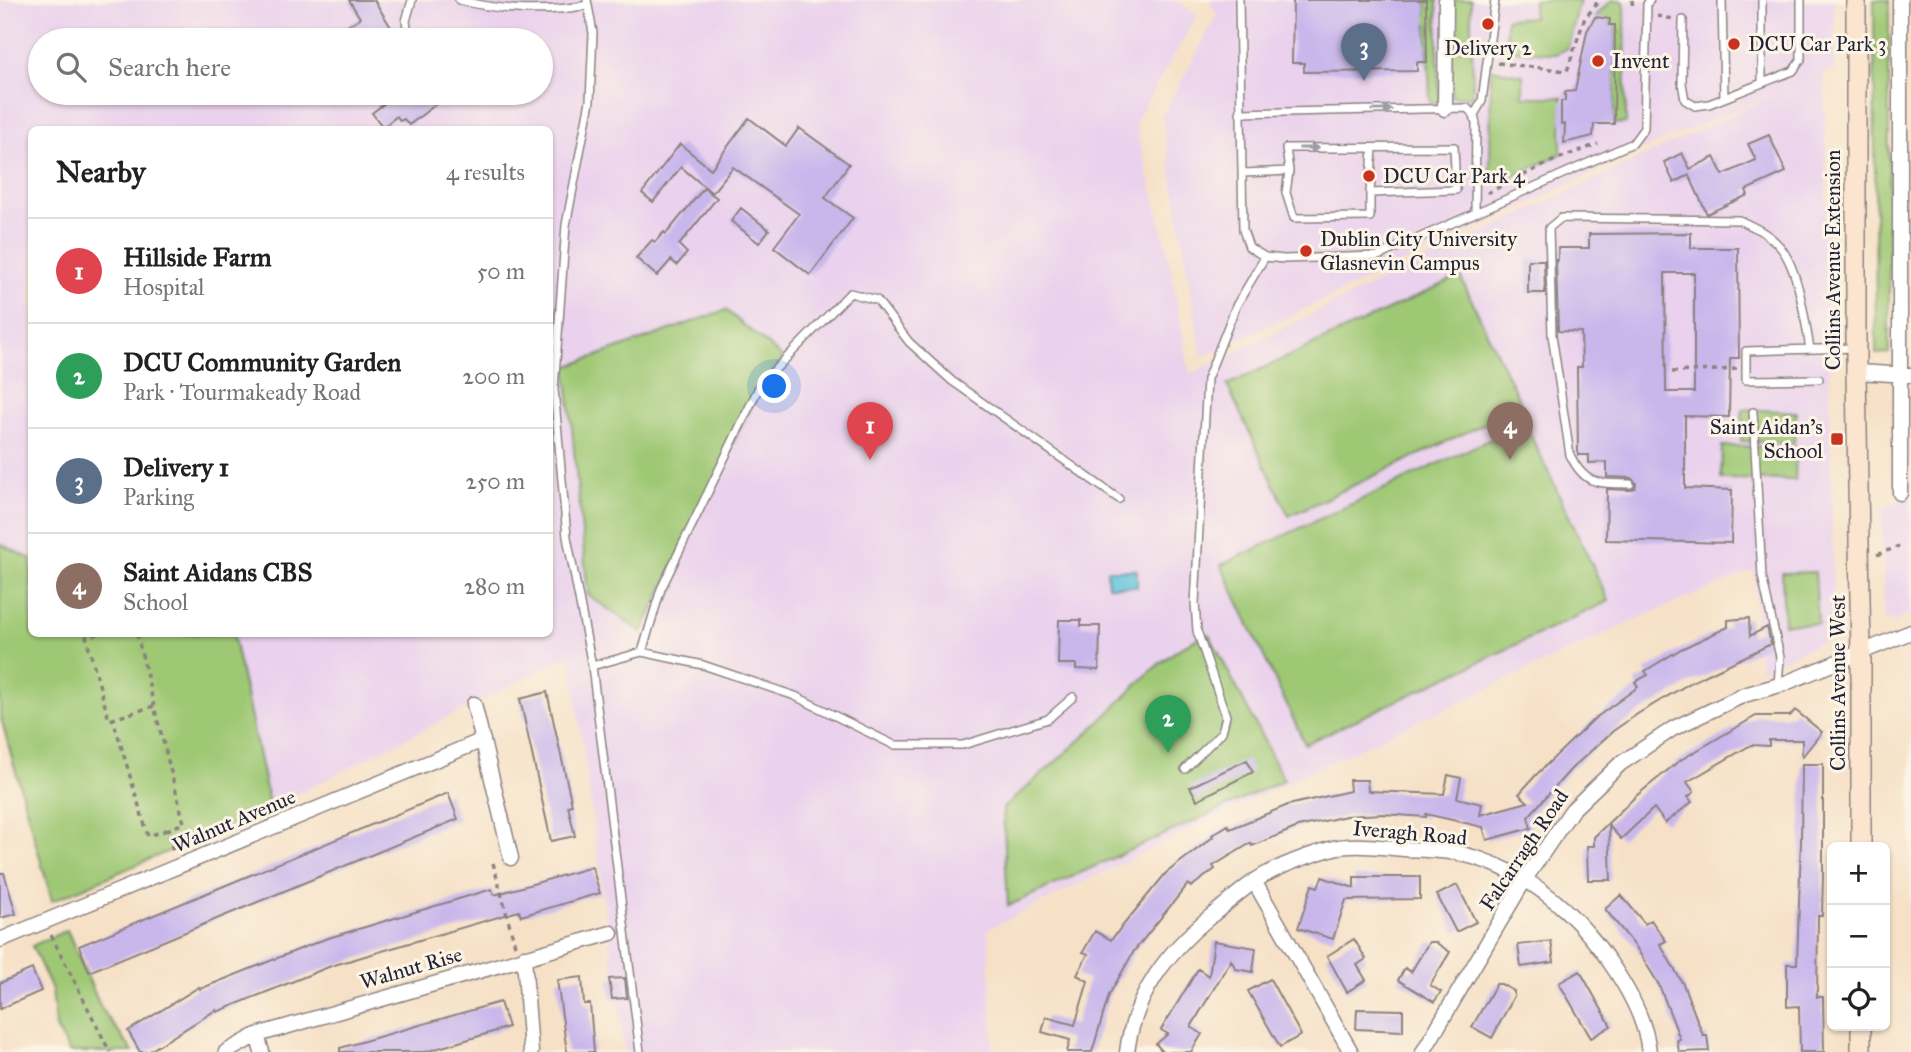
<!DOCTYPE html>
<html lang="en">
<head>
<meta charset="utf-8">
<style>
  :root { --surface:#fff; --page:#f2f2f2; --text:#202124; --muted:#757577; --line:#e0e0e0; --accent:#c8321e }
  body { margin:0; font-family:"IM FELL Great Primer",serif; background:var(--page); color:var(--text) }
  .controls { position:absolute; right:21px; bottom:21px; display:grid; overflow:hidden; border-radius:10px; box-shadow:0 2px 5px #0004 }
  .controls button { width:63px; height:63px; display:grid; place-items:center; padding:0; border:0; border-bottom:2px solid var(--line); background:var(--surface); color:var(--text); font:35px sans-serif }
  .you { position:absolute; left:775px; top:387px; width:24px; height:24px; margin:-18px; border:5px solid #fff; border-radius:50%; background:#1a73e8; box-shadow:0 0 0 10px #1a73e833 }
  .badge { display:grid; place-items:center; width:46px; height:46px; border-radius:50%; background:var(--accent); color:#fff; font-size:23px; font-weight:700 }
  .pin { position:absolute; translate:-50% -58px; filter:drop-shadow(0 2px 4px #0008) }
  .pin::after { content:''; position:absolute; top:37px; width:24px; height:21px; background:inherit; clip-path:polygon(0 0,100% 0,50% 100%) }
  .list { margin:0; padding:0; list-style:none }
  h2 { display:flex; justify-content:space-between; align-items:center; height:91px; margin:0; padding:0 28px; font-size:30px }
  h2 small { font-size:23px; font-weight:400; color:var(--muted) }
  .list li { display:grid; grid-template-columns:46px 1fr auto; gap:21px; align-items:center; box-sizing:border-box; height:105px; padding:0 28px; border-top:2px solid var(--line) }
  .list b { display:block; font-size:26px; white-space:nowrap }
  .list p { margin:0; font-size:23px; white-space:nowrap; color:var(--muted) }
  .list em { font-size:23px; font-style:normal; color:var(--muted) }
  .icon { flex:none; width:38px; height:38px; fill:none; stroke:currentColor; stroke-width:2; stroke-linecap:round; stroke-linejoin:round }
  .map { position:relative; flex:none; width:1911px; height:1052px; overflow:hidden }
  .search { position:absolute; background:var(--surface); box-shadow:0 2px 5px #0004; left:28px; top:28px; width:525px; height:77px; display:flex; align-items:center; gap:18px; box-sizing:border-box; padding:0 24px; border-radius:38px; color:var(--muted); font-size:26px }
  .panel { position:absolute; background:var(--surface); box-shadow:0 2px 5px #0004; left:28px; top:126px; width:525px; height:511px; border-radius:10px }
  .map>svg:first-child { display:block }
  .built { fill:#ead1ed; fill-rule:evenodd }
  .green { fill:#9fc874; stroke:#607558; stroke-width:2 }
  .water { fill:#5fc2dd; stroke:#40728c; stroke-width:2 }
  .building { fill:#c9b7ec; fill-rule:evenodd }
  .lines { fill:none; stroke-linecap:round; stroke-linejoin:round }
  .lane-casing { stroke:#8c8281; stroke-width:10 }
  .street-casing { stroke:#8c8281; stroke-width:17 }
  .secondary-casing { stroke:#8c8281; stroke-width:22 }
  .path { stroke:#8c8281; stroke-width:3.5; stroke-dasharray:5 5; stroke-linecap:butt }
  .lane { stroke:#fff; stroke-width:7 }
  .street { stroke:#fff; stroke-width:14 }
  .secondary { stroke:#fce5cf; stroke-width:19 }
  .oneway { fill:#9c9ca7 }
  .poi-dot { fill:#c8321e; stroke:#fcf5e5; stroke-width:2.5 }
  .labels { text-anchor:middle; stroke-width:6; stroke-linejoin:round; paint-order:stroke }
  .poi-label { font-size:21px; fill:#22223b; stroke:#fcf5e5; text-anchor:start }
  .street-label { font-size:21px; fill:#22223b; stroke:#fcf5e5 }
</style>
</head>
<body>
<div class="map">
<svg width="1911" height="1052" viewBox="0 0 1911 1052">
  <rect width="100%" height="100%" fill="#fcf5e5"/>
  <filter id="ink" filterUnits="userSpaceOnUse"><feTurbulence type="fractalNoise" baseFrequency=".0143" numOctaves="2"/><feDisplacementMap in="SourceGraphic" scale="14" xChannelSelector="R" yChannelSelector="G"/><feConvolveMatrix kernelMatrix="1 2 1 2 8 2 1 2 1" color-interpolation-filters="sRGB"/></filter>
  <filter id="wash" filterUnits="userSpaceOnUse"><feTurbulence type="fractalNoise" baseFrequency=".00686" numOctaves="4" result="noise"/><feDisplacementMap in="SourceGraphic" scale="28" xChannelSelector="R" yChannelSelector="G"/><feGaussianBlur stdDeviation="1.57" result="paint"/><feColorMatrix in="noise" values="0 0 0 0 0 0 0 0 0 0 0 0 0 0 0 0 0 1.4 0 .05"/><feComposite in="paint" operator="in"/></filter>
  <g filter="url(#wash)">
    <rect width="100%" height="100%" fill="#f6e1c7"/>
    <path class="built" d="M0,0H1174L1198,14L1135,122L1167,248L1190,374L1374,284L1790,87L1664,140L1202,357L1162,117L1217,15L1209,0H1834L1835,69L1824,73L1834,636L1760,670L1754,570L1648,614L1300,776L988,929L993,1052H625L570,655L270,808L233,634H550V130H32L31,560L0,546ZM40,40H541V93H40Z
      M1911,495V613L1894,622L1884,619L1882,509Z"/>
    <path class="green" d="M1426,0H1437L1439,102H1430L1427,24H1417L1426,15Z
      M1453,0H1471V38H1454Z
      M1533,0H1580L1568,47L1556,54L1506,49V19L1533,17Z
      M1612,0H1622L1625,5L1626,123L1614,124L1615,26L1609,25V20L1595,17Z
      M1874,0H1889V353L1876,354Z
      M1451,49H1472L1473,97H1452Z
      M1491,69L1523,75V97H1562L1561,154L1503,181L1496,182L1490,175Z
      M1460,276L1522,406L1289,516L1227,385Z
      M726,310L783,358L759,389L642,632L588,595L566,367Z
      M1743,409L1796,412L1794,443L1741,441Z
      M1525,423L1609,601L1305,744L1221,565Z
      M1722,446L1796,447L1795,480L1721,479Z
      M0,544L31,559L32,634H233L270,808L52,901L0,715Z
      M1815,572L1818,624H1784L1782,573Z
      M1209,634L1284,780L1008,906L1003,808C1034,780 1066,754 1096,725C1130,694 1164,649 1209,634Z
      M67,930L101,1008L133,1052H69L56,1028L52,990L32,946Z"/>
    <path class="water" d="M1107,570H1137V587L1108,586Z"/>
    <g id="blocks">
      <path class="building" d="M349,0H374L392,29L379,37L373,27L351,40H323L360,18Z
        M1293,0H1426L1427,62H1417V71L1304,72V63H1292Z
        M1595,17L1610,19L1609,25H1615L1614,124H1594L1593,136L1564,143L1565,124H1561V101H1565V92L1575,91L1587,31Z
        M398,93H427L436,104L409,125L404,119L400,121L397,116L383,127L372,113Z
        M749,118L786,146L799,128L849,164L825,198L853,218L810,275L774,247L799,214L733,167L712,193L681,167L653,202L642,193L680,144L711,169Z
        M1769,135L1786,172L1746,190L1748,195L1707,214L1689,175L1674,183L1664,162L1682,153L1690,169L1714,157L1723,175L1756,160L1748,144Z
        M704,188L717,198L679,245L687,253L677,265L671,260L657,276L636,258L652,240L655,242L664,232L666,234Z
        M741,208L769,230L759,243L731,221Z
        M1691,233V248H1738L1739,358H1730L1729,417L1685,416V488L1732,490L1731,543L1606,540L1607,489L1631,490L1635,488L1636,483L1631,478L1607,477V462L1589,463V455H1578L1577,367H1582L1581,332L1558,331L1556,260H1558V248H1589V234ZM1665,273H1694V392H1666Z
        M1528,260H1544L1545,293H1528Z
        M1749,618L1750,636L1767,627L1771,644L1692,682L1639,713L1613,731L1571,769L1528,817L1531,828L1487,840L1483,827L1426,814V817L1383,814L1346,816L1298,827L1252,846L1251,843L1213,866L1215,869L1191,887L1188,884L1134,951L1109,995L1092,1052H1067L1070,1040L1042,1032L1046,1017L1075,1025L1088,981L1077,975L1088,954L1083,952L1095,931L1111,940L1166,873L1213,837L1212,835L1228,825L1230,829L1288,805L1350,791L1349,780H1367L1368,791L1444,794L1448,775L1461,778L1457,798L1482,804L1480,815L1528,802L1519,794L1536,775L1594,719L1638,687L1635,682L1648,675L1645,671L1681,649L1728,627V620Z
        M1059,620H1081V626H1100L1099,670L1076,669V664H1058Z
        M547,692L572,805L568,806L575,836L551,841L520,699Z
        M1795,710L1822,732L1802,757V740H1769V746L1751,745L1687,782L1694,792L1688,797L1692,802L1665,823L1654,808L1621,839L1609,826L1611,880H1588L1587,846H1594V837L1636,796L1679,761L1756,716H1790Z
        M1247,760L1253,772L1197,800L1190,787Z
        M1802,764H1823V874L1822,916H1818L1817,997H1823L1824,1052H1800L1799,1006L1787,1007V964H1797L1801,842Z
        M448,793L458,819L89,972L79,946Z
        M592,867L600,893L521,916L519,911L331,966L217,1012L216,1010L148,1052H140L128,1031L199,987L200,989L325,939L492,889L494,895Z
        M0,873H4L16,914L0,918Z
        M1322,877L1354,888V877H1420V899L1346,900L1333,939L1298,928L1312,885L1318,887Z
        M1457,885L1476,922L1456,932L1437,895Z
        M1621,895L1645,924L1651,920L1666,941L1660,944L1683,984L1703,1035H1707L1709,1051L1679,1052L1677,1040L1680,1039L1659,985L1636,947L1605,909Z
        M1354,939L1366,959L1357,965L1366,980L1347,992L1327,956Z
        M1214,941L1256,948L1253,972L1236,969L1231,960L1191,1027L1202,1034L1191,1052H1163L1156,1044L1168,1034L1161,1030L1198,969L1209,976Z
        M1551,941L1554,962L1521,967L1518,945Z
        M1429,942H1435L1450,952L1430,985L1441,992L1434,1002L1398,980L1405,968L1411,972Z
        M32,969L41,991L0,1009V983Z
        M1580,971L1611,1026L1591,1038L1559,983Z
        M582,977L584,1004H590L594,1052H567L557,980Z
        M625,978L627,998L612,999L609,979Z
        M1270,979L1301,1035L1280,1047L1248,991Z
        M1496,984H1501L1514,991V996L1492,1038L1472,1027Z
        M500,1002L508,1027L483,1035L425,1052H340V1048Z
        M1357,1009L1403,1010V1031L1356,1029Z"/>
    </g>
  </g>
  <g filter="url(#ink)">
    <use href="#blocks" fill-opacity="0" stroke="#8c8281" stroke-width="2"/>
    <g class="lines">
      <g class="lane-casing">
        <path id="lane" d="M459,0C500,11 546,13 588,5
          M587,0L593,33L590,101L566,225L554,389L567,537L592,666
          M1239,0L1243,230L1249,247L1265,257L1284,259L1378,256L1633,143L1644,128L1647,4L1650,0
          M1722,0L1724,98
          M1683,20L1682,83L1685,100L1695,106L1709,104L1793,71L1801,60V0
          M409,40L406,21L412,0
          M1762,83V0
          M1240,113L1467,108L1474,115L1476,124L1475,213
          M1474,115L1482,101L1495,0
          M1242,173L1289,171L1286,148L1454,147L1456,190L1370,193V217L1294,218L1286,193L1289,171
          M1370,193L1373,148
          M1819,379L1746,380V351L1856,348
          M1753,412L1762,576L1780,657L1778,685
          M1630,484C1598,483 1585,486 1570,455L1552,335L1549,228L1561,218L1739,220C1754,227 1770,234 1781,248C1799,271 1805,320 1810,349
          M642,652L703,665L795,696L894,745H963L1048,719L1073,697
          M1185,769L1222,732L1226,716L1197,631L1195,603L1207,379L1236,306L1265,257
          M640,1052L592,666L642,652L661,589L760,385L850,293L877,300L909,342L952,381L1119,499"/>
      </g>
      <g class="street-casing">
        <path id="street" d="M1445,109L1446,0
          M1856,372L1910,375
          M1900,493V0
          M474,704L511,858
          M1254,881L1351,1052
          M0,940L483,740
          M524,957L531,1052
          M257,1035L262,1052
          M226,1052L257,1035L611,933
          M1127,1052C1134,995 1167,952 1211,916C1225,905 1238,893 1252,883C1271,869 1307,856 1330,849C1349,843 1383,847 1404,849C1423,850 1444,850 1462,854C1524,869 1573,909 1609,961C1627,987 1646,1020 1649,1052
          M1423,1052L1525,879L1572,810L1620,764L1674,728L1744,695L1783,684L1911,632"/>
      </g>
      <g class="secondary-casing">
        <path id="secondary" d="M1856,0V372L1861,654V847
          M1861,1052V1026"/>
      </g>
      <path class="path" d="M1632,0L1633,9
        M1657,16L1674,19
        M1458,43H1479
        M1498,63L1567,71L1584,20L1599,0
        M1487,193L1555,160L1598,144
        M1672,372L1737,369
        M1877,555L1899,546
        M98,634L86,637L109,720L113,719
        M137,634L154,706
        M167,830L148,836L113,719L154,706L184,823L167,830L173,850
        M493,863L515,945
        M51,935L110,1052"/>
      <use href="#lane" class="lane"/>
      <use href="#street" class="street"/>
      <use href="#secondary" class="secondary"/>
    </g>
    <defs><path id="oneway-solid" d="M-6-.8H1V-3.2L6.5 0L1 3.2V.8H-6Z" transform="scale(1.75)"/></defs>
    <g class="oneway">
      <use href="#oneway-solid" transform="translate(1382 110) rotate(-1)"/>
      <use href="#oneway-solid" transform="translate(1309 148)"/>
    </g>
  </g>
  <g class="poi-dot">
    <circle cx="1488" cy="24" r="7"/>
    <circle cx="1734" cy="44" r="7"/>
    <circle cx="1598" cy="61" r="7"/>
    <circle cx="1369" cy="176" r="7"/>
    <circle cx="1306" cy="251" r="7"/>
    <rect x="1830" y="432" width="14" height="14" rx="3.5"/>
  </g>
  <g class="labels">
    <g class="poi-label">
      <text x="1748" y="51">DCU Car Park 3</text>
      <text x="1488" y="55" text-anchor="middle">Delivery 2</text>
      <text x="1612" y="68">Invent</text>
      <text x="1383" y="183">DCU Car Park 4</text>
      <text x="1320" y="246">Dublin City University<tspan x="1320" dy="24">Glasnevin Campus</tspan></text>
      <text x="1823" y="434" text-anchor="end">Saint Aidan's<tspan x="1823" dy="24">School</tspan></text>
    </g>
    <g class="street-label">
      <text transform="translate(1833 260) rotate(-90)" y="7">Collins Avenue Extension</text>
      <text transform="translate(1838 683) rotate(-90)" y="7">Collins Avenue West</text>
      <text transform="translate(234 821) rotate(-23)" y="7">Walnut Avenue</text>
      <text transform="translate(1410 833) rotate(5)" y="7">Iveragh Road</text>
      <text transform="translate(1524 850) rotate(-56)" y="7">Falcarragh Road</text>
      <text transform="translate(411 968) rotate(-16)" y="7">Walnut Rise</text>
    </g>
  </g>
</svg>
<div class="controls">
<button>+</button>
<button>−</button>
<button><svg class="icon" aria-label="locate" viewBox="0 0 24 24"><circle cx="12" cy="12" r="6"/><path d="M12 2v4M12 18v4M2 12h4M18 12h4"/></svg></button>
</div>
<div class="you"></div>
<div class="pin badge" style="left:870px;top:460px;background:#e0444e">1</div>
<div class="pin badge" style="left:1168px;top:753px;background:#2e9e5b">2</div>
<div class="pin badge" style="left:1364px;top:81px;background:#5c6f8a">3</div>
<div class="pin badge" style="left:1510px;top:460px;background:#8d6e63">4</div>
<div class="search"><svg class="icon" aria-label="search" viewBox="0 0 24 24"><circle cx="10" cy="10" r="6"/><path d="M15 15l6 6"/></svg>Search here</div>
<section class="panel">
<h2>Nearby<small>4 results</small></h2>
<ul class="list">
<li><span class="badge" style="background:#e0444e">1</span><div><b>Hillside Farm</b><p>Hospital</p></div><em>50 m</em></li>
<li><span class="badge" style="background:#2e9e5b">2</span><div><b>DCU Community Garden</b><p>Park · Tourmakeady Road</p></div><em>200 m</em></li>
<li><span class="badge" style="background:#5c6f8a">3</span><div><b>Delivery 1</b><p>Parking</p></div><em>250 m</em></li>
<li><span class="badge" style="background:#8d6e63">4</span><div><b>Saint Aidans CBS</b><p>School</p></div><em>280 m</em></li>
</ul>
</section>
</div>
</body>
</html>
